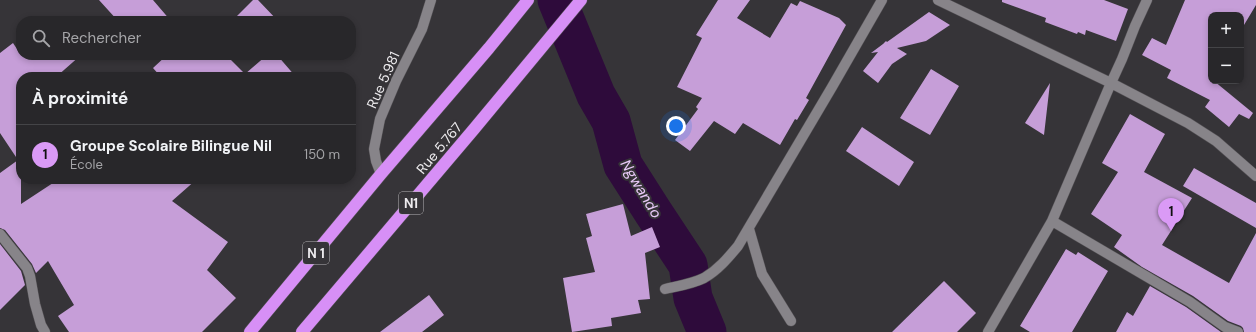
<!DOCTYPE html>
<html lang="fr">
<head>
<meta charset="utf-8">
<style>
  :root { --surface:#28272a; --page:#302f32; --text:#f1f3f6; --muted:#a5a5a8; --line:#444447; --accent:#da9af6 }
  body { margin:0; font-family:"DM Sans",sans-serif; background:var(--page); color:var(--text) }
  .controls { position:absolute; right:12px; top:12px; display:grid; overflow:hidden; border-radius:8px; box-shadow:0 2px 6px #0003 }
  .controls button { width:36px; height:36px; display:grid; place-items:center; padding:0; border:0; border-bottom:1px solid var(--line); background:var(--surface); color:var(--text); font:20px sans-serif }
  .you { position:absolute; left:676px; top:126px; width:14px; height:14px; margin:-10px; border:3px solid #fff; border-radius:50%; background:#1a73e8; box-shadow:0 0 0 6px #1a73e833 }
  .badge { display:grid; place-items:center; width:26px; height:26px; border-radius:50%; background:var(--accent); color:#111; font-size:13px; font-weight:700 }
  .pin { position:absolute; translate:-50% -33px; filter:drop-shadow(0 1px 2px #0008) }
  .pin::after { content:''; position:absolute; top:21px; width:14px; height:12px; background:inherit; clip-path:polygon(0 0,100% 0,50% 100%) }
  .list { margin:0; padding:0; list-style:none }
  h2 { display:flex; justify-content:space-between; align-items:center; height:52px; margin:0; padding:0 16px; font-size:17px }
  h2 small { font-size:13px; font-weight:400; color:var(--muted) }
  .list li { display:grid; grid-template-columns:26px 1fr auto; gap:12px; align-items:center; box-sizing:border-box; height:60px; padding:0 16px; border-top:1px solid var(--line) }
  .list b { display:block; font-size:15px; white-space:nowrap }
  .list p { margin:0; font-size:13px; white-space:nowrap; color:var(--muted) }
  .list em { font-size:13px; font-style:normal; color:var(--muted) }
  .icon { flex:none; width:22px; height:22px; fill:none; stroke:currentColor; stroke-width:2; stroke-linecap:round; stroke-linejoin:round }
  .map { position:relative; flex:none; width:1256px; height:332px; overflow:hidden }
  .search { position:absolute; background:var(--surface); box-shadow:0 2px 6px #0003; left:16px; top:16px; width:340px; height:44px; display:flex; align-items:center; gap:10px; box-sizing:border-box; padding:0 14px; border-radius:16px; color:var(--muted); font-size:15px }
  .panel { position:absolute; background:var(--surface); box-shadow:0 2px 6px #0003; left:16px; top:72px; width:340px; height:112px; border-radius:16px }
  .map>svg:first-child { display:block }
  .lines { fill:none; stroke-linecap:round; stroke-linejoin:round }
  .river { stroke:#2e0b3b; stroke-width:39 }
  .building { fill:#c69ed8 }
  .street-casing { stroke:#545155; stroke-width:11 }
  .highway-casing { stroke:#545155; stroke-width:13 }
  .street { stroke:#878489; stroke-width:10 }
  .highway { stroke:#d78ff6; stroke-width:12 }
  .labels { text-anchor:middle; stroke-width:4; stroke-linejoin:round; paint-order:stroke }
  .shield { fill:#363438; stroke:#b6b4b7; stroke-width:1 }
  .shield-label { font-size:13px; font-weight:bold; fill:#edebee }
  .street-label { font-size:14px; fill:#edebee; stroke:#363438 }
  .water-label { font-size:15px; font-style:italic; fill:#e9c9f8; stroke:#363438 }
</style>
</head>
<body>
<div class="map">
<svg width="1256" height="332" viewBox="0 0 1256 332">
  <rect width="100%" height="100%" fill="#363438"/>
  <g class="lines">
    <path class="river" d="M557,0L596,95L611,121L623,165L653,212L688,265L693,298L707,332"/>
  </g>
  <path class="building" d="M99,0H153L171,21H118Z
    M253,0H258L278,21H232Z
    M718,0H750L737,18L770,38L791,3L797,6L800,1L839,18L846,25L806,98L809,100L797,120L795,119L780,145L743,123L735,134L714,121L690,151L675,140L698,109L696,107L702,98L677,87L702,38L696,35Z
    M1002,0H1104L1128,9L1116,41L1086,30L1085,35L1078,32L1077,34L1045,22L1046,18L1002,2Z
    M1185,0H1256V5L1241,30V15H1211V81H1214L1253,113L1249,119L1239,114L1229,127L1205,107L1210,100L1167,78L1171,70L1142,55L1152,38L1166,45Z
    M929,12L950,25L926,41L897,48L907,54L892,64L878,83L863,71L878,52L871,53L883,44L886,41L887,42Z
    M13,43L21,55H81L56,77H21V204L59,179H197L172,201L228,242L207,270L236,298L202,332H69L58,316L74,305L48,261L36,273L32,264L5,230L0,228V173L18,160L0,133V53Z
    M167,55H226L245,74L267,55H277L296,77H161L153,68Z
    M931,69L959,86L930,135L900,118Z
    M1050,83L1044,135L1025,123Z
    M1130,114L1165,134L1144,172L1192,198L1162,245L1229,283L1256,233V332H1244L1243,328L1241,326L1228,321L1193,296L1142,267L1114,247L1122,235L1091,214L1118,172L1102,163Z
    M862,127L914,162L899,186L846,151Z
    M1194,168L1256,203V228L1183,186Z
    M623,204L631,236L652,227L660,247L645,253L650,299L638,300L641,313L611,318L612,326L572,332L563,278L595,272L586,238L592,236L586,214Z
    M0,244L21,271L25,285L0,310Z
    M1066,249L1076,255L1078,252L1108,271L1072,332H1030L1020,326Z
    M944,281L976,313L957,332H892Z
    M1150,286L1186,307L1221,332H1116L1127,312L1133,316Z
    M429,295L444,315L422,332H380Z"/>
  <g class="lines">
    <g class="street-casing">
      <path id="street" d="M938,0L1111,83L1188,123L1216,141L1256,176
        M381,174L376,161L374,149L380,119L396,81L422,29L431,0
        M1052,221L1111,83L1122,59L1135,26L1147,0
        M749,229L762,274L791,321
        M0,234L27,268L30,276L35,304L41,325L45,332
        M665,289C678,286 692,284 704,278C718,270 728,258 738,246L832,87L882,0
        M988,332L1052,221L1190,302L1225,327L1238,332"/>
    </g>
    <g class="highway-casing">
      <path id="highway" d="M250,332L381,174L489,48L528,0
        M302,332L474,129L581,0"/>
    </g>
    <use href="#street" class="street"/>
    <use href="#highway" class="highway"/>
  </g>
  <g class="labels">
    <g class="shield">
      <rect x="399" y="192" width="24" height="22" rx="3"/>
      <rect x="303" y="242" width="26" height="22" rx="3"/>
    </g>
    <g class="shield-label">
      <text x="411" y="208">N1</text>
      <text x="316" y="258">N 1</text>
    </g>
    <g class="street-label">
      <text transform="translate(383 80) rotate(-66)" y="5">Rue 5.981</text>
      <text transform="translate(439 148) rotate(-50)" y="5">Rue 5.767</text>
    </g>
    <g class="water-label">
      <text transform="translate(641 189) rotate(59)" y="5">Ngwando</text>
    </g>
  </g>
</svg>
<div class="controls">
<button>+</button>
<button>−</button>
</div>
<div class="you"></div>
<div class="pin badge" style="left:1171px;top:231px">1</div>
<div class="search"><svg class="icon" aria-label="search" viewBox="0 0 24 24"><circle cx="10" cy="10" r="6"/><path d="M15 15l6 6"/></svg>Rechercher</div>
<section class="panel">
<h2>À proximité<small></small></h2>
<ul class="list">
<li><span class="badge">1</span><div><b>Groupe Scolaire Bilingue Nil</b><p>École</p></div><em>150 m</em></li>
</ul>
</section>
</div>
</body>
</html>
